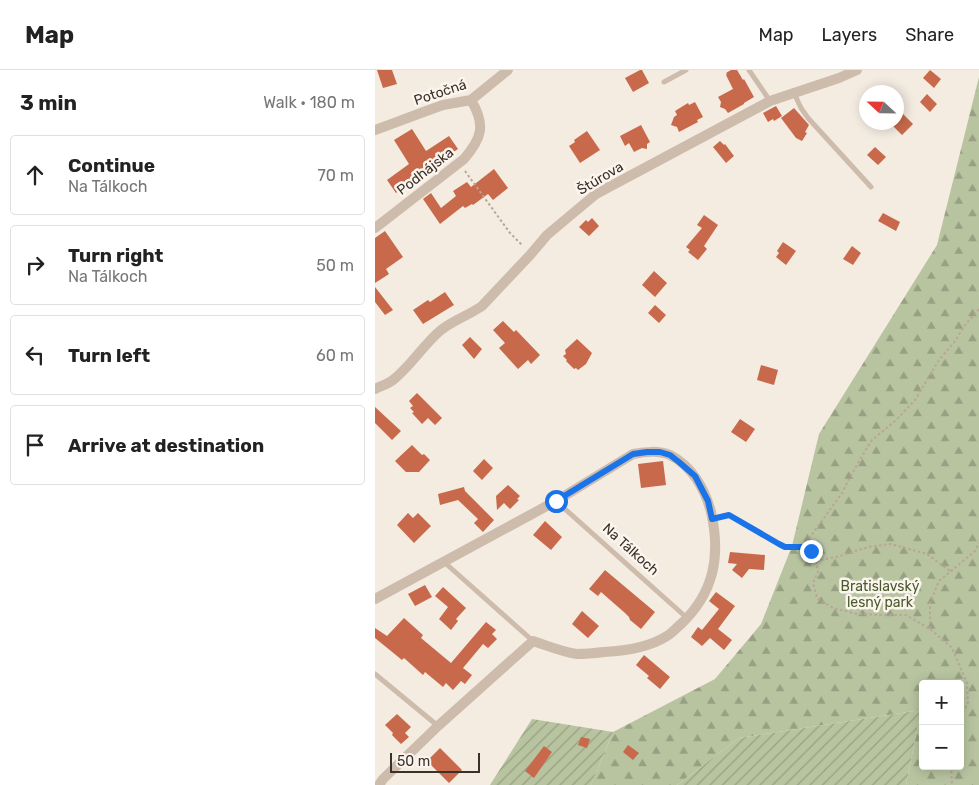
<!DOCTYPE html>
<html lang="en">
<head>
<meta charset="utf-8">
<style>
  :root { --surface:#fff; --page:#f2f2f2; --text:#222; --muted:#767676; --line:#e0e0e0 }
  body { margin:0; font-family:Rubik,sans-serif; background:var(--page); color:var(--text) }
  .controls { position:absolute; right:15px; bottom:15px; display:grid; overflow:hidden; border-radius:5px; box-shadow:0 2px 12px #0003 }
  .controls button { width:45px; height:45px; display:grid; place-items:center; padding:0; border:0; border-bottom:1px solid var(--line); background:var(--surface); color:var(--text); font:25px sans-serif }
  .compass { position:absolute; left:484px; top:15px; width:45px; height:45px; border-radius:50%; background:var(--surface); box-shadow:0 2px 12px #0003; rotate:292deg }
  .scale { position:absolute; left:15px; bottom:12px; width:90px; box-sizing:border-box; padding-left:5px; border:2px solid #3b302b; border-top:0; font-size:14px; line-height:18px; white-space:nowrap; color:#3b302b; -webkit-text-stroke:4px #fbf5ee; paint-order:stroke }
  .stop { position:absolute; width:15px; height:15px; margin:-11px; border:4px solid #1a73e8; border-radius:50%; background:#fff }
  .stop.end { background:#1a73e8; border-color:#fff; box-shadow:0 1px 5px #0008 }
  .list { margin:0; padding:0; list-style:none }
  h2 { display:flex; justify-content:space-between; align-items:center; height:65px; margin:0; padding:0 20px; font-size:21px }
  h2 small { font-size:16px; font-weight:400; color:var(--muted) }
  .list li { display:grid; grid-template-columns:32px 1fr auto; gap:15px; align-items:center; box-sizing:border-box; height:80px; margin:0 10px 10px; padding:0 10px; border:1px solid var(--line); border-radius:5px }
  .list b { display:block; font-size:19px; white-space:nowrap }
  .list p { margin:0; font-size:16px; white-space:nowrap; color:var(--muted) }
  .list em { font-size:16px; font-style:normal; color:var(--muted) }
  .icon { flex:none; width:28px; height:28px; fill:none; stroke:currentColor; stroke-width:2; stroke-linecap:round; stroke-linejoin:round }
  .map { position:relative; flex:none; width:604px; height:715px; overflow:hidden }
  header { display:flex; align-items:center; gap:30px; box-sizing:border-box; height:70px; padding:0 25px; background:var(--surface); border-bottom:1px solid var(--line) }
  header strong { font-size:24px }
  nav { display:flex; gap:28px; margin-inline-start:auto; font-size:18px }
  main { display:flex }
  aside { flex:1; background:var(--surface) }
  .map>svg:first-child { display:block }
  .forest { fill:url(#forest-firs); fill-rule:evenodd }
  .garden { fill:url(#garden-furrows) }
  .building { fill:#c8694b }
  .lines { fill:none; stroke-linecap:round; stroke-linejoin:round }
  .path { stroke:#b9a596; stroke-width:2; stroke-dasharray:2.5 2.5; stroke-linecap:butt }
  .lane { stroke:#cdbbac; stroke-width:5 }
  .street { stroke:#cdbbac; stroke-width:10 }
  .route { stroke:#1a73e8; stroke-width:6 }
  .labels { text-anchor:middle; stroke-width:5; stroke-linejoin:round; paint-order:stroke }
  .street-label { font-size:14px; fill:#3b302b; stroke:#fbf5ee }
  .park-label { font-size:14px; fill:#4a5a2e; stroke:#fbf5ee }
</style>
</head>
<body>
<header>
<strong>Map</strong>
<nav><a>Map</a><a>Layers</a><a>Share</a></nav>
</header>
<main>
<aside>
<h2>3 min<small>Walk · 180 m</small></h2>
<ul class="list">
<li><svg class="icon" aria-label="ahead" viewBox="0 0 24 24"><path d="M12 20V5M6 11l6-6 6 6"/></svg><div><b>Continue</b><p>Na Tálkoch</p></div><em>70 m</em></li>
<li><svg class="icon" aria-label="right" viewBox="0 0 24 24"><path d="M7 20v-9h11M14 6l5 5-5 5"/></svg><div><b>Turn right</b><p>Na Tálkoch</p></div><em>50 m</em></li>
<li><svg class="icon" aria-label="left" viewBox="0 0 24 24"><path d="M17 20v-9H6M10 6l-5 5 5 5"/></svg><div><b>Turn left</b></div><em>60 m</em></li>
<li><svg class="icon" aria-label="arrive" viewBox="0 0 24 24"><path d="M6 21V4h12l-3 4 3 4H6"/></svg><div><b>Arrive at destination</b></div></li>
</ul>
</aside>
<div class="map">
<svg width="604" height="715" viewBox="0 0 604 715">
  <defs>
    <pattern id="forest-firs" width="22" height="20" patternUnits="userSpaceOnUse" patternTransform="scale(1.25)"><rect width="22" height="20" fill="#b8c4a0"/><path d="M5 1l3.5 6h-7zM16 11l3.5 6h-7z" fill="#97a083"/></pattern>
    <pattern id="garden-furrows" width="10" height="10" patternUnits="userSpaceOnUse" patternTransform="scale(1.25)"><rect width="10" height="10" fill="#b8c4a0"/><path d="M-1 1l2-2M0 10L10 0M9 11l2-2" fill="none" stroke="#97a083"/></pattern>
  </defs>
  <rect width="100%" height="100%" fill="#f4ebe1"/>
  <path class="forest" d="M604,7V715H531L546,640L364,668L302,715H216L238,662L340,609L386,554L417,476L444,364L562,175ZM548,614H585V696H548Z"/>
  <path class="garden" d="M546,640L531,715H302L364,668Z
    M157,649L238,662L216,715H115Z"/>
  <path class="building" d="M2,0H17L22,14L8,18Z
    M265,0H267L274,13L258,22L250,8Z
    M356,0H362L368,10L369,9L379,27L369,33V34L353,43L350,39L345,37L346,32L343,27L358,19L351,5L352,4L351,3Z
    M555,0L566,9L559,18L548,8Z
    M552,24L562,34L555,42L545,32Z
    M320,32L328,47L322,50L323,52L304,62L302,57L296,55L299,47L302,45L300,41L313,33L314,35Z
    M401,36L407,46L399,51L398,49L393,52L388,43Z
    M419,38L434,55L430,62L432,63L427,71L421,68L406,48Z
    M522,38L538,54L527,65L514,52H522Z
    M266,55L275,72L272,74V79L267,78L259,82L254,73L250,76L245,66Z
    M37,59L51,81L74,66L83,79L59,95L60,97L53,103L45,109L44,107L21,123L12,110L34,94L19,70Z
    M212,61L225,80L205,93L194,76L200,72L199,70Z
    M345,71L349,75L350,74L359,86L351,93L338,77Z
    M500,77L511,87L503,95L492,85Z
    M119,99L133,118L118,130L113,124L98,135L97,134L90,138L88,136L65,154L48,129L56,123L66,138L81,126L78,121L92,112L96,117Z
    M508,143L525,152L521,161L503,151Z
    M329,145L343,155L329,176L332,179L323,190L313,182L315,180L311,177L327,158L322,155Z
    M217,148L224,156L214,166L204,157L211,150L213,152Z
    M10,161L28,187L11,199L14,204L0,213V168Z
    M408,172L421,181L411,195L401,187L404,183L402,181Z
    M477,176L486,183L478,195L468,189Z
    M279,201L292,213L280,227L267,215Z
    M0,217L18,240L10,245L0,232Z
    M70,222L79,235L48,254L38,240L53,230L55,232Z
    M280,235L291,245L284,253L273,243Z
    M128,251L139,262L141,260L165,285L156,294L153,290L143,299L124,278L130,273L118,260Z
    M95,267L107,279L99,289L87,275Z
    M202,269L217,283L211,294L203,300L201,298L199,299L191,291L192,290L188,286L191,284L190,280Z
    M386,295L403,300L399,315L382,310Z
    M42,323L67,348L60,355L53,348L47,354L37,343L39,342L35,338L38,336L34,331Z
    M0,337L26,361L17,370L0,353Z
    M365,349L380,359L371,372L356,362Z
    M37,375L47,385L49,384L55,390L44,402H31L20,391Z
    M109,389L118,398L107,410L98,401Z
    M288,391L291,415L266,418L263,394Z
    M133,415L145,426L142,429L144,430L135,439L129,433L122,440L121,426Z
    M89,417L90,421L119,450L108,462L99,453L103,449L83,430L65,435L63,424Z
    M33,443L38,448L43,443L56,456L39,473L22,455Z
    M170,451L187,467L176,480L158,465Z
    M355,482L390,485L389,500L374,499L367,508L357,500L362,494L353,493Z
    M230,500L280,542L266,559L255,550L254,547L250,543L226,522L223,526L214,519Z
    M50,515L57,527L40,536L33,524Z
    M68,517L91,538L81,549L83,551L76,560L64,549L73,537L60,526Z
    M341,522L360,536L343,559L357,570L349,580L335,568L327,576L316,567L323,557L327,560L344,539L334,531Z
    M207,541L224,556L213,568L197,554Z
    M29,548L48,565L46,568L76,593L111,552L121,560L117,564L122,569L113,578L108,574L88,598L97,605L90,614L86,611L78,620L71,613L68,617L50,602L48,605L29,588L27,590L0,568V558L12,566Z
    M269,585L295,607L285,619L272,608L274,606L261,595Z
    M22,644L36,657L30,663L34,667L26,674L17,665L18,663L10,655Z
    M206,667L215,669L212,678L203,675Z
    M253,675L264,683L258,690L248,682Z
    M169,676L177,682L159,708L150,701Z
    M65,678L87,700L74,713L52,691Z"/>
  <g class="lines">
    <path class="path" d="M90,101L135,163L148,176
      M347,446L354,445L404,474L410,477H428L467,423L475,407L496,371L520,351L540,330L564,290L580,271L590,255L604,239
      M428,477L436,481L441,491L443,502L438,513L442,528L458,538L482,544L506,545H531L555,559L577,578L592,613L593,633L585,648
      M441,491L465,486L493,477L516,474L552,484L575,501
      M555,559V533L564,511L600,481L604,473
      M576,696L577,715"/>
    <path class="lane" d="M374,0L395,31
      M289,12L311,0
      M419,23L426,38L433,48L496,117
      M181,431L312,548
      M69,492L158,571
      M0,604L63,656"/>
    <path class="street" d="M0,60L54,40L68,35L96,30L133,0
      M0,158L89,89C107,68 111,55 96,30
      M0,319C6,316 13,314 18,310C36,296 48,275 66,260C79,250 94,245 107,236L156,184L172,165L221,124L395,31L464,8L482,0
      M0,529L181,431L258,384C270,382 283,380 295,385C317,396 330,419 336,442C346,486 339,523 306,554C301,558 297,563 292,566C273,578 250,581 229,582C221,583 211,584 202,584C187,582 173,576 158,571L63,656L8,709L4,715"/>
  </g>
  <g class="lines">
    <path class="route" d="M181,431L258,384L272,382H285L295,385L304,392L320,406L333,431L337,449L354,445L404,474L410,477H428L436,481"/>
  </g>
  <g class="labels">
    <g class="street-label">
      <text transform="translate(65 22) rotate(-18)" y="5">Potočná</text>
      <text transform="translate(50 101) rotate(-38)" y="5">Podhájska</text>
      <text transform="translate(225 108) rotate(-31)" y="5">Štúrova</text>
      <text transform="translate(256 479) rotate(42)" y="5">Na Tálkoch</text>
    </g>
    <g class="park-label">
      <text x="505" y="521">Bratislavský<tspan x="505" dy="16">lesný park</tspan></text>
    </g>
  </g>
</svg>
<div class="controls">
<button>+</button>
<button>−</button>
</div>
<svg class="compass" viewBox="-18 -18 36 36"><path d="M0-13l5 13h-10z" fill="#e53935"/><path d="M0 13l5-13h-10z" fill="#767676"/></svg>
<div class="scale">50 m</div>
<div class="stop" style="left:181px;top:431px"></div>
<div class="stop end" style="left:436px;top:481px"></div>
</div>
</main>
</body>
</html>
